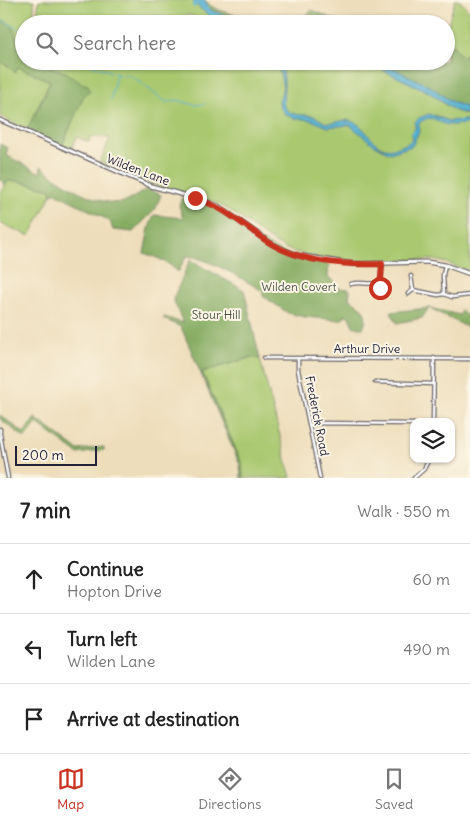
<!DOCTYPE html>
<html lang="en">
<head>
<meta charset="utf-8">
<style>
  :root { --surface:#fff; --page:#f2f2f2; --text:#222; --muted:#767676; --line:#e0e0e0; --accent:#c8321e }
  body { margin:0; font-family:Delius,sans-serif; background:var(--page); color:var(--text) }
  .controls { position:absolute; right:15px; bottom:15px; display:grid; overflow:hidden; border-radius:10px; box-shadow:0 1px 4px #0004 }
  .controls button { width:45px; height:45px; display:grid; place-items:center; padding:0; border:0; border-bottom:1px solid var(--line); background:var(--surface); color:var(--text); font:25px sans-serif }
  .scale { position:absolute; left:15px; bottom:12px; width:82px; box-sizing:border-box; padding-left:5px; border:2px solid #22223b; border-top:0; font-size:14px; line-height:18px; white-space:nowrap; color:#22223b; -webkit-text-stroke:4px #fcf5e5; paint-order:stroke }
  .stop { position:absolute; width:15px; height:15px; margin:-11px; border:4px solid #c8321e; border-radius:50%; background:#fff }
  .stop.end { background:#c8321e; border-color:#fff; box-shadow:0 1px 5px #0008 }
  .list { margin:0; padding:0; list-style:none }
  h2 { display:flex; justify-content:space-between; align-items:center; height:65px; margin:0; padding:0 20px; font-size:21px }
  h2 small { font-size:16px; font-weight:400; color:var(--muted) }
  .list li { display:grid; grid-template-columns:32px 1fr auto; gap:15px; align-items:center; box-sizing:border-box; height:70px; padding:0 20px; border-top:1px solid var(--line) }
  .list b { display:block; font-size:19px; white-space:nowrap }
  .list p { margin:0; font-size:16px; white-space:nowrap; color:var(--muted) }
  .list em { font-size:16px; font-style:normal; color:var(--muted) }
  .icon { flex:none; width:28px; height:28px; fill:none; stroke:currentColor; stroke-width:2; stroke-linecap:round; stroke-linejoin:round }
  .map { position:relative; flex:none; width:470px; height:478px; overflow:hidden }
  .search { position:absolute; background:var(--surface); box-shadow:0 1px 4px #0004; left:15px; right:15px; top:15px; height:55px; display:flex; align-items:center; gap:12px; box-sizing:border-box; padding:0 18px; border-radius:28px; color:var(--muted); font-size:19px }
  .sheet { height:275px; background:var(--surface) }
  nav { display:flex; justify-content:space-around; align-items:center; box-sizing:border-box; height:70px; border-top:1px solid var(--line); background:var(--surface); font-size:14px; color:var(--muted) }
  nav a { display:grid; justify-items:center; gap:2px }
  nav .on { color:var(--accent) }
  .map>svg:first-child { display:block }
  .green { fill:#a9c86f; stroke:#667555 }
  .forest { fill:#86ac62; stroke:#54674e }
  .water { fill:#53b0d1; stroke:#3a6986 }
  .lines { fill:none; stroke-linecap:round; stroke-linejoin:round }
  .stream { stroke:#53b0d1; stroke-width:1 }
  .canal { stroke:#53b0d1; stroke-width:3 }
  .minor-casing { stroke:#696367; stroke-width:5 }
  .tertiary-casing { stroke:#696367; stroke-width:5.5 }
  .minor { stroke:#fff; stroke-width:2.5 }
  .tertiary { stroke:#fff; stroke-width:3 }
  .route { stroke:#c8321e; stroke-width:6 }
  .labels { text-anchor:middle; stroke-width:4; stroke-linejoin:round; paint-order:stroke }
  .street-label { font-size:12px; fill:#22223b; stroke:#fcf5e5 }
  .park-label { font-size:12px; fill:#4a544b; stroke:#fcf5e5 }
</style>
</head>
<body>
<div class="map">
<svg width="470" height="478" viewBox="0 0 470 478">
  <rect width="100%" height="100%" fill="#fcf5e5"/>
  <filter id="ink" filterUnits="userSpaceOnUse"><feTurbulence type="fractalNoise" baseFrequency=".02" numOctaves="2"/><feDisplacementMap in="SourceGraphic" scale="10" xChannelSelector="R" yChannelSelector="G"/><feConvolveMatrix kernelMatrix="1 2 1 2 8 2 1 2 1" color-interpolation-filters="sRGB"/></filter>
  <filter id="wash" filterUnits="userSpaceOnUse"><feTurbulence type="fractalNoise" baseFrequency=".0096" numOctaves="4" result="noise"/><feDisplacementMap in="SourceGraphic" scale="20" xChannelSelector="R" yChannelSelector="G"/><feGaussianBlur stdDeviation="1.12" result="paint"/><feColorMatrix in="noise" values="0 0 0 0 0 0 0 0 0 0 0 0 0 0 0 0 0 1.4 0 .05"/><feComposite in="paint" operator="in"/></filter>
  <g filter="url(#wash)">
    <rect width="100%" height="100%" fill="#edddba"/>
    <path class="green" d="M0,0H34V21L36,24H24V61H364L429,92L446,105L464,114L470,115V120L448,121L435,115V119L448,124L470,123V272L447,263L434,260C389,259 347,266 302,254C263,244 248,217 214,202C198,195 180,193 163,188C142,181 121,171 100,162L110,138L90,137L89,142L77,137L71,150L62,146L50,81L27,130L0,116Z
      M39,0H192L208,15L229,24H209L190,15L177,18L166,24H42L37,16Z
      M455,0H459L470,11V49L464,56L460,55L455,49H447L446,58V31Z
      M8,181H17L51,189L52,193L30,236L0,223V194Z
      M252,357L260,359L291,478H243L242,464L202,372Z"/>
    <path class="forest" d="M205,0L211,6L219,10L255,21H281L284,17L301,20L312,10L345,24H243L209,9L207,8Z
      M0,21H5L13,26L21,55L24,56V61H40L48,66L67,73L81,83L88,85L90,91L84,95L62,146L27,130L43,98L50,81L18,67L15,73L8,66L0,62Z
      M453,45L460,55L464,56L470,49V109L452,102L431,87L378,61H425L433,65L438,62L446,61L447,49Z
      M0,144L8,148L6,155L40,173L41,166C58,181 100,208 124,202C129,201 141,192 147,189L161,195L155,210L133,232L113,230L110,221L56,193H52L51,189L17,181H8L4,185L0,178Z
      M182,198L215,208L269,245L283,253L329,264L328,277L336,284L337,288L349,289L350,291L349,299C360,304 371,314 363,328H359L353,326L349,316L345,315L344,318L340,320L305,317L288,313L263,296V291C244,280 207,257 186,256L179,271H177C167,261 157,258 144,253L149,228L154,215L183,218L179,205Z
      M190,260L244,290L260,359L252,357L202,372L242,464L243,478H241L240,465L181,327L164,319V317L183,323L173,299Z
      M429,308L422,318L397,323L391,312L429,308L460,315L461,310L470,319V339L469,328Z
      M0,415L24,433L35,418L78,450L104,447V450L78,454L37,423L25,438L0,419Z"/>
    <path class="water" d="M192,0H205L207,7L209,9L243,24C222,24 205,16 192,0Z
      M275,61H279C286,76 284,87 283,103C287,117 302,114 313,116C318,117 322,122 327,123C334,124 342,119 350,121C370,125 372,156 398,147C404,145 408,144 412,140L411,133L415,129V122L419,118L429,114L448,121L470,120V123C463,124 456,125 449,125C436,123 434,112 419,123V131L412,146L390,153L373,144L350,125L328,127L311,120L294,118L286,115L280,107L279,102L283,87L280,73Z
      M364,61H378L431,87L452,102L470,109V115L455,111L429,92Z"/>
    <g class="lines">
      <path class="stream" d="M0,21H4L24,32
        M81,61L122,76L130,75L166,102L177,100L195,105L205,104
        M111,100L116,74"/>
      <path class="canal" d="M194,6L199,0"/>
    </g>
  </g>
  <g filter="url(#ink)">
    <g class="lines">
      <g class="minor-casing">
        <path id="minor" d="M445,265L443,275L444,294L452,297L470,295
          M411,276L413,290L438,295L444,294
          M377,283L379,288
          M351,284C360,281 368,285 377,283L381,279L382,264
          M408,294L413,290
          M264,358L470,359
          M298,358V370L320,478
          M375,382L433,384
          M433,422L434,358
          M310,425L321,423L414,424
          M0,429V432
          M0,434L8,478
          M414,478L424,469L429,459"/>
      </g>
      <g class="tertiary-casing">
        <path id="tertiary" d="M0,120L151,186L195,198L218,206L272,244L296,255L353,264L427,262L445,265L470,274"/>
      </g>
      <use href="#minor" class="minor"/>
      <use href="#tertiary" class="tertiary"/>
    </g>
  </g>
  <g class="lines" filter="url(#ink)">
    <path class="route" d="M195,198C227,208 243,226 270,243C302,263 345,265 382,264L381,279L378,283L380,288"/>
  </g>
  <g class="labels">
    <g class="street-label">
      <text transform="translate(138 170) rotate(21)" y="4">Wilden Lane</text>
      <text x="367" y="353">Arthur Drive</text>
      <text transform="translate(317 416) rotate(79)" y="4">Frederick Road</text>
    </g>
    <g class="park-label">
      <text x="299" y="291">Wilden Covert</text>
      <text x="216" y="319">Stour Hill</text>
    </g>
  </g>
</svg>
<div class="controls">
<button><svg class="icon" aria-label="layers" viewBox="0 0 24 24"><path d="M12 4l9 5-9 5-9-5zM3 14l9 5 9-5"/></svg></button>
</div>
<div class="scale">200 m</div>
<div class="stop" style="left:380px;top:288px"></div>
<div class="stop end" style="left:195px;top:198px"></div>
<div class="search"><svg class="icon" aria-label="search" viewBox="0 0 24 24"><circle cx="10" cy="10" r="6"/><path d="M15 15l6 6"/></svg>Search here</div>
</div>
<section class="sheet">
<h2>7 min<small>Walk · 550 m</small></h2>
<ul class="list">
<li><svg class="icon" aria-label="ahead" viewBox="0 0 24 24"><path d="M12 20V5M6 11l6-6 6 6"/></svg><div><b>Continue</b><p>Hopton Drive</p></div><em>60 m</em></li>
<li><svg class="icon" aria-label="left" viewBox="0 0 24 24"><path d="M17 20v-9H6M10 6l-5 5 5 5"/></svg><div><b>Turn left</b><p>Wilden Lane</p></div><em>490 m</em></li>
<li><svg class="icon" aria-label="arrive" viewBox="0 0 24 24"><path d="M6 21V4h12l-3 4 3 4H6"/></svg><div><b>Arrive at destination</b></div></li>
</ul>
</section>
<nav>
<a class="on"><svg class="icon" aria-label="map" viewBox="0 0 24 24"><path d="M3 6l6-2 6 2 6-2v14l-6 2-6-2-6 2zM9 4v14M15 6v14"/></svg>Map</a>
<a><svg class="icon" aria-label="directions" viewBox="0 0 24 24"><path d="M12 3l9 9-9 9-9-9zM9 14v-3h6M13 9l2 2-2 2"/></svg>Directions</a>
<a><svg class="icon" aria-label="saved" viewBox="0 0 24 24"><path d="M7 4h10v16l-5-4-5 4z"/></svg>Saved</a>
</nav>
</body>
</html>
